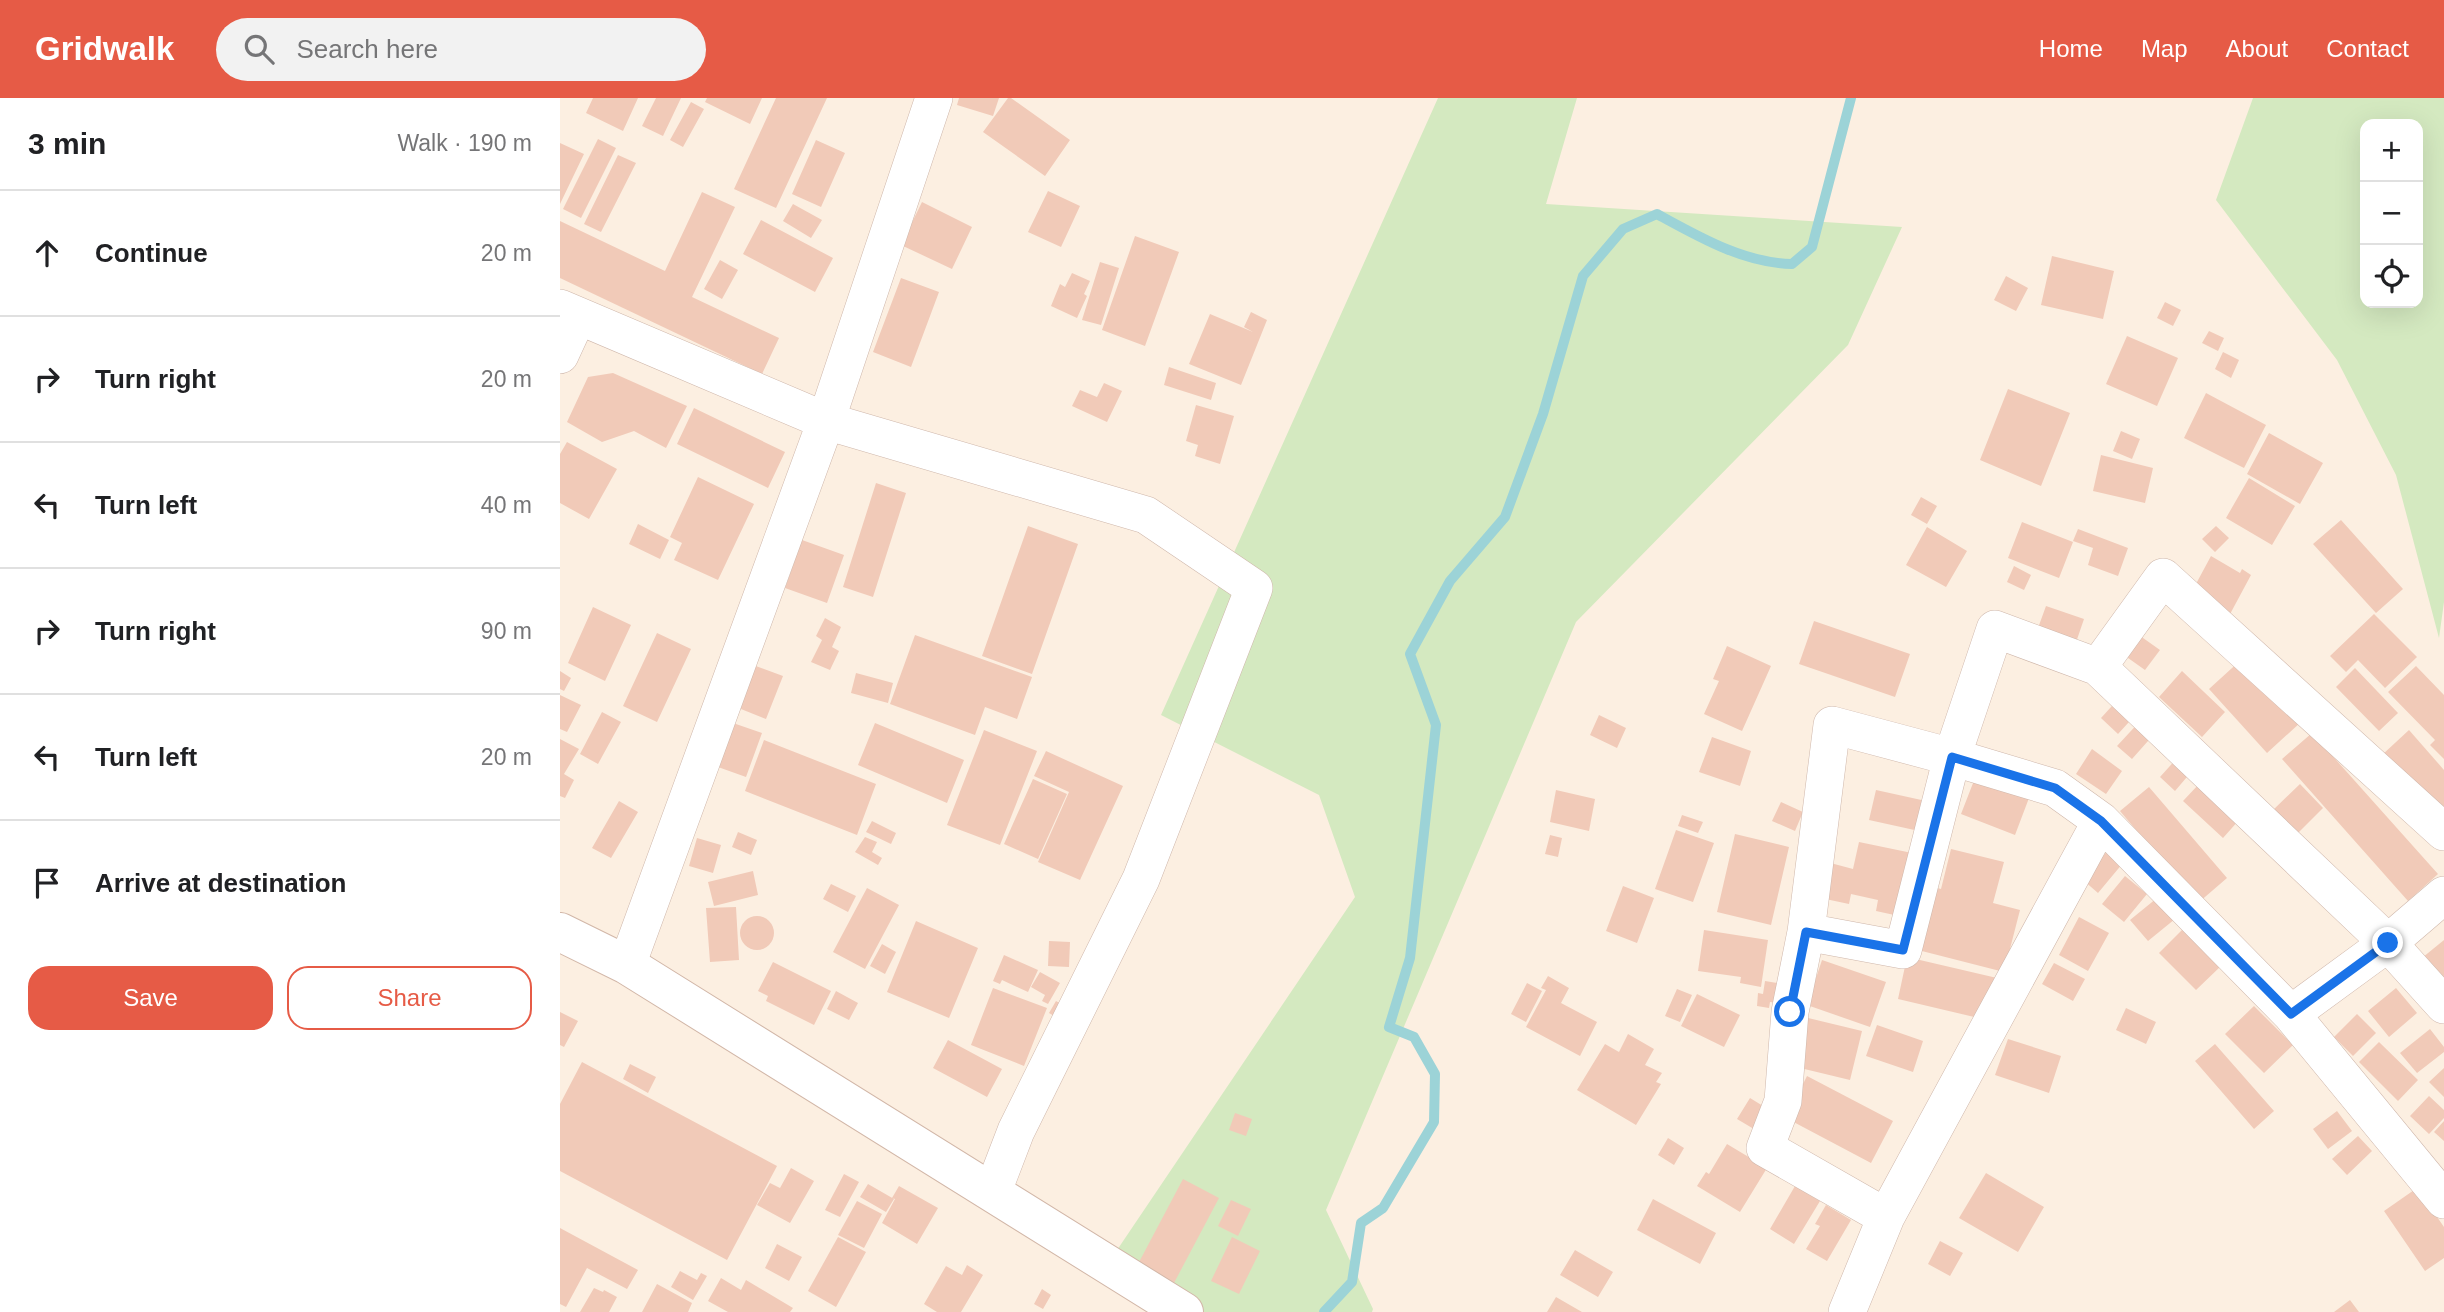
<!DOCTYPE html>
<html lang="en">
<head>
<meta charset="utf-8">
<style>
  :root { --surface:#fff; --page:#f2f2f2; --text:#202124; --muted:#757577; --line:#e0e0e0; --accent:#e65b46 }
  body { margin:0; font-family:Arial,sans-serif; background:var(--page); color:var(--text) }
  .controls { position:absolute; right:21px; top:21px; display:grid; overflow:hidden; border-radius:14px; box-shadow:0 7px 28px #0002 }
  .controls button { width:63px; height:63px; display:grid; place-items:center; padding:0; border:0; border-bottom:2px solid var(--line); background:var(--surface); color:var(--text); font:35px sans-serif }
  .stop { position:absolute; width:21px; height:21px; margin:-16px; border:5px solid #1a73e8; border-radius:50%; background:#fff }
  .stop.end { background:#1a73e8; border-color:#fff; box-shadow:0 2px 7px #0008 }
  .list { margin:0; padding:0; list-style:none }
  h2 { display:flex; justify-content:space-between; align-items:center; height:91px; margin:0; padding:0 28px; font-size:30px }
  h2 small { font-size:23px; font-weight:400; color:var(--muted) }
  .list li { display:grid; grid-template-columns:46px 1fr auto; gap:21px; align-items:center; box-sizing:border-box; height:126px; padding:0 28px; border-top:2px solid var(--line) }
  .list b { display:block; font-size:26px; white-space:nowrap }
  .list em { font-size:23px; font-style:normal; color:var(--muted) }
  .actions { display:flex; gap:14px; padding:21px 28px }
  .actions a { flex:1; padding:16px 0; border:2px solid var(--accent); border-radius:21px; text-align:center; font-size:24px; color:var(--accent) }
  .actions .main { background:var(--accent); color:#fff }
  .icon { flex:none; width:38px; height:38px; fill:none; stroke:currentColor; stroke-width:2; stroke-linecap:round; stroke-linejoin:round }
  .map { position:relative; flex:none; width:1884px; height:1214px; overflow:hidden }
  header { display:flex; align-items:center; gap:42px; box-sizing:border-box; height:98px; padding:0 35px; background:var(--accent); color:#fff }
  header strong { font-size:33px }
  nav { display:flex; gap:38px; margin-inline-start:auto; font-size:24px }
  .search { width:490px; height:63px; background:var(--page); display:flex; align-items:center; gap:18px; box-sizing:border-box; padding:0 24px; border-radius:38px; color:var(--muted); font-size:26px }
  main { display:flex }
  aside { flex:1; background:var(--surface) }
  .map>svg:first-child { display:block }
  .green { fill:#d4e9c0; fill-rule:evenodd }
  .lines { fill:none; stroke-linecap:round; stroke-linejoin:round }
  .stream { stroke:#9cd3d7; stroke-width:10 }
  .building { fill:#f1cab8 }
  .street-casing { stroke:#cfb7ab; stroke-width:38 }
  .secondary-casing { stroke:#d2b7a8; stroke-width:40 }
  .street { stroke:#fff; stroke-width:37 }
  .secondary { stroke:#fff; stroke-width:38 }
  .route { stroke:#1a73e8; stroke-width:9 }
</style>
</head>
<body>
<header>
<strong>Gridwalk</strong>
<div class="search"><svg class="icon" aria-label="search" viewBox="0 0 24 24"><circle cx="10" cy="10" r="6"/><path d="M15 15l6 6"/></svg>Search here</div>
<nav><a>Home</a><a>Map</a><a>About</a><a>Contact</a></nav>
</header>
<main>
<aside>
<h2>3 min<small>Walk · 190 m</small></h2>
<ul class="list">
<li><svg class="icon" aria-label="ahead" viewBox="0 0 24 24"><path d="M12 20V5M6 11l6-6 6 6"/></svg><div><b>Continue</b></div><em>20 m</em></li>
<li><svg class="icon" aria-label="right" viewBox="0 0 24 24"><path d="M7 20v-9h11M14 6l5 5-5 5"/></svg><div><b>Turn right</b></div><em>20 m</em></li>
<li><svg class="icon" aria-label="left" viewBox="0 0 24 24"><path d="M17 20v-9H6M10 6l-5 5 5 5"/></svg><div><b>Turn left</b></div><em>40 m</em></li>
<li><svg class="icon" aria-label="right" viewBox="0 0 24 24"><path d="M7 20v-9h11M14 6l5 5-5 5"/></svg><div><b>Turn right</b></div><em>90 m</em></li>
<li><svg class="icon" aria-label="left" viewBox="0 0 24 24"><path d="M17 20v-9H6M10 6l-5 5 5 5"/></svg><div><b>Turn left</b></div><em>20 m</em></li>
<li><svg class="icon" aria-label="arrive" viewBox="0 0 24 24"><path d="M6 21V4h12l-3 4 3 4H6"/></svg><div><b>Arrive at destination</b></div></li>
</ul>
<div class="actions"><a class="main">Save</a><a>Share</a></div>
</aside>
<div class="map">
<svg width="1884" height="1214" viewBox="0 0 1884 1214">
  <rect width="100%" height="100%" fill="#fcefe1"/>
  <path class="green" d="M878,0H1017L986,106L1342,129L1288,247L1016,524L766,1112L813,1211L812,1214H640L551,1161L795,799L759,697L601,617Z
    M1693,0H1884V504L1879,540L1836,377L1777,262L1656,102ZM1858,26V205H1805V26Z"/>
  <g class="lines">
    <path class="stream" d="M764,1214L792,1184L801,1125L823,1110L874,1024L875,976L854,939L829,929L850,860L876,627L850,556L890,483L945,419L983,316L1023,178L1063,131L1097,116C1139,139 1184,165 1232,166L1252,149L1291,0"/>
  </g>
  <path class="building" d="M33,0H78L63,33L26,15Z
    M96,0H121L103,38L82,28Z
    M147,0H202L190,26L145,4Z
    M216,0H267L216,110L174,91Z
    M399,0H439L433,18L397,7Z
    M448,0H451L510,42L485,78L423,34Z
    M131,4L144,11L123,49L110,42Z
    M38,41L56,50L21,120L3,111Z
    M256,42L285,55L261,109L232,96Z
    M0,45L24,56L0,106Z
    M58,57L76,65L41,134L24,126Z
    M488,93L520,108L501,149L468,134Z
    M142,94L175,109L132,199L219,240L202,276L0,180V123L105,173Z
    M362,104L412,129L392,171L341,147Z
    M233,106L262,122L251,140L223,123Z
    M201,122L273,160L255,194L183,156Z
    M575,138L619,154L585,248L542,232Z
    M1492,158L1554,173L1543,221L1481,207Z
    M160,162L178,172L162,201L144,191Z
    M540,164L559,170L541,227L522,222Z
    M512,175L530,183L524,196L527,198L517,220L491,208L500,186L505,189Z
    M1446,178L1468,190L1456,213L1434,202Z
    M341,180L379,194L351,269L313,254Z
    M1605,204L1621,212L1613,228L1597,220Z
    M691,214L707,222L681,287L629,266L650,216L693,234L684,229Z
    M1649,233L1664,240L1658,253L1642,245Z
    M1567,238L1618,260L1597,308L1546,286Z
    M1663,254L1679,262L1671,280L1655,271Z
    M609,269L656,285L651,302L604,287Z
    M53,275L127,308L106,350L74,333L42,344L7,324L28,279Z
    M544,285L562,293L547,324L512,308L520,292L537,299Z
    M1448,291L1510,315L1481,388L1420,362Z
    M1646,295L1706,327L1684,370L1624,340Z
    M636,307L674,318L660,366L635,358L638,347L626,343Z
    M134,310L225,354L208,390L117,346Z
    M1561,333L1580,341L1572,361L1553,353Z
    M1709,335L1763,365L1740,406L1687,376Z
    M7,344L57,371L29,421L0,405V356Z
    M1541,357L1593,370L1585,405L1533,393Z
    M138,379L194,406L158,482L114,462L122,445L110,439Z
    M1689,380L1735,408L1712,447L1666,420Z
    M316,385L346,395L313,499L283,489Z
    M1361,399L1377,408L1367,426L1351,417Z
    M1781,422L1843,491L1816,515L1753,446Z
    M1462,424L1513,444L1499,480L1448,460Z
    M78,426L109,442L100,461L69,446Z
    M468,428L518,446L472,576L422,558Z
    M1656,428L1669,440L1655,454L1642,441Z
    M1367,429L1407,453L1386,489L1346,467Z
    M1518,431L1568,450L1558,478L1528,467L1533,450L1513,443Z
    M242,442L284,457L267,505L225,490Z
    M1651,458L1680,475L1682,471L1691,477L1669,518L1630,497Z
    M1454,468L1471,477L1464,492L1447,484Z
    M1486,508L1524,521L1512,556L1474,541Z
    M33,509L71,527L45,583L8,565Z
    M1814,516L1857,559L1825,590L1798,562L1786,574L1770,558Z
    M265,520L281,529L272,549L279,553L270,572L251,564L262,542L256,538Z
    M1254,523L1350,556L1335,599L1239,566Z
    M97,535L131,551L97,624L63,608Z
    M1576,535L1600,552L1585,572L1561,555Z
    M355,537L472,579L457,621L425,609L415,637L330,606Z
    M1167,548L1211,568L1182,633L1144,616L1159,583L1153,581Z
    M1683,560L1741,624L1707,655L1649,591Z
    M193,567L223,578L206,621L176,609Z
    M1856,568L1884,597V661L1870,647L1875,642L1828,594Z
    M1795,570L1838,615L1819,633L1776,589Z
    M0,573L11,580L4,593L0,591Z
    M1622,573L1665,614L1642,639L1599,599Z
    M296,575L333,585L328,605L291,595Z
    M0,597L21,607L7,634L0,631Z
    M1562,597L1579,613L1558,636L1541,620Z
    M42,614L61,624L38,666L20,656Z
    M1039,617L1066,630L1057,650L1030,637Z
    M1582,621L1596,634L1572,661L1557,648Z
    M173,625L202,635L186,679L158,669Z
    M315,625L404,662L387,705L298,667Z
    M424,632L477,653L440,747L387,727Z
    M1849,632L1884,672V710L1822,657Z
    M1752,635L1878,776L1848,803L1722,661Z
    M1152,639L1191,653L1180,688L1139,674Z
    M0,641L19,651L4,676L14,682L5,700L0,698Z
    M204,642L316,686L297,737L185,693Z
    M1532,651L1562,673L1546,696L1516,676Z
    M486,653L563,688L520,782L478,764L509,694L474,678Z
    M1618,659L1632,673L1615,693L1600,679Z
    M1415,680L1469,700L1455,737L1401,716Z
    M473,681L507,696L478,761L444,746Z
    M1639,686L1679,722L1663,740L1623,703Z
    M1740,686L1763,710L1735,738L1711,714Z
    M1589,689L1667,780L1638,805L1560,713Z
    M996,692L1035,701L1029,733L990,724Z
    M1316,692L1366,703L1359,733L1309,722Z
    M59,703L78,714L51,760L32,750Z
    M1221,704L1243,714L1235,733L1212,723Z
    M1122,717L1143,724L1138,735L1118,728Z
    M312,723L336,735L331,746L306,734Z
    M1116,732L1154,745L1133,804L1095,791Z
    M178,734L197,742L191,757L172,749Z
    M1175,736L1229,749L1211,827L1157,814Z
    M990,737L1002,740L998,759L985,756Z
    M305,739L317,744L312,754L322,760L318,767L295,754Z
    M137,740L161,747L153,775L129,768Z
    M1299,744L1352,755L1339,818L1316,813L1318,802L1291,796L1289,806L1256,799L1263,763L1293,771Z
    M1391,751L1444,764L1433,805L1460,812L1444,874L1354,851L1370,788L1381,791Z
    M1548,752L1563,765L1538,795L1523,782Z
    M193,773L198,797L154,808L148,784Z
    M1565,778L1587,796L1564,824L1542,806Z
    M271,786L296,798L288,814L263,801Z
    M1063,788L1094,800L1077,845L1046,833Z
    M307,790L339,807L305,871L273,854Z
    M1597,800L1615,821L1588,843L1570,822Z
    M176,809L179,862L150,864L146,810Z
    M180 835a17 17 0 1 1 34 0a17 17 0 1 1-34 0Z
    M1519,819L1549,835L1528,873L1499,857Z
    M356,823L418,850L389,920L327,894Z
    M1623,831L1661,868L1636,892L1599,855Z
    M1144,832L1208,842L1201,889L1180,885L1181,879L1138,873Z
    M1884,842V896L1857,864Z
    M489,843L510,844L509,869L488,868Z
    M322,846L336,854L325,876L310,868Z
    M444,857L478,872L468,894L442,882L440,886L433,883Z
    M1347,859L1437,880L1427,922L1338,901Z
    M1262,862L1326,884L1310,929L1247,907Z
    M213,864L271,893L254,927L206,903L208,898L198,893Z
    M1494,865L1525,881L1513,903L1482,886Z
    M480,874L500,885L488,906L482,903L485,897L471,889Z
    M988,878L1009,890L1001,905L1037,924L1020,958L966,929L986,892L981,890Z
    M1205,883L1228,887L1225,906L1210,904L1209,910L1197,908L1198,895L1203,896Z
    M967,885L982,893L966,924L951,916Z
    M433,890L487,910L464,968L411,947Z
    M1836,890L1857,915L1829,939L1808,913Z
    M1117,891L1132,897L1120,924L1105,918Z
    M276,893L298,905L289,922L267,911Z
    M1137,896L1180,917L1164,949L1121,928Z
    M496,903L503,907L496,919L489,915Z
    M1694,908L1733,947L1704,975L1665,936Z
    M1566,910L1596,924L1586,946L1556,932Z
    M0,914L18,923L4,949L0,947Z
    M1797,916L1816,935L1793,958L1774,939Z
    M1244,919L1302,933L1290,982L1232,968Z
    M1317,927L1363,943L1353,974L1306,958Z
    M1870,931L1884,949V954L1857,975L1840,955Z
    M1068,936L1094,951L1085,967L1102,975L1096,984L1101,986L1076,1027L1017,992L1045,946L1059,954Z
    M1448,941L1501,958L1489,995L1435,977Z
    M388,942L442,971L427,999L373,970Z
    M1819,944L1858,982L1838,1003L1799,964Z
    M1655,946L1714,1013L1694,1031L1635,963Z
    M22,964L217,1068L167,1162L0,1073V1006Z
    M70,966L96,979L88,995L63,981Z
    M1884,970V999L1869,984Z
    M1247,978L1333,1023L1311,1065L1226,1020Z
    M1869,998L1884,1012V1020L1869,1036L1850,1018Z
    M1190,1000L1216,1016L1204,1037L1177,1021Z
    M1777,1013L1792,1033L1768,1051L1753,1031Z
    M675,1015L692,1021L686,1038L669,1032Z
    M1884,1023V1043L1874,1034Z
    M1798,1038L1812,1053L1787,1077L1772,1061Z
    M1108,1040L1124,1050L1114,1067L1098,1057Z
    M1167,1046L1207,1070L1180,1114L1137,1088L1146,1074L1149,1076Z
    M231,1070L254,1083L230,1125L197,1107L210,1085L220,1090Z
    M1426,1075L1484,1109L1458,1154L1399,1120Z
    M284,1076L299,1084L280,1119L265,1112Z
    M623,1081L659,1100L614,1185L578,1166Z
    M308,1086L334,1101L326,1114L300,1099Z
    M339,1088L378,1110L357,1146L322,1125L335,1101L332,1100Z
    M1235,1088L1260,1103L1234,1146L1210,1131Z
    M1857,1090L1884,1129V1160L1865,1173L1824,1113Z
    M1093,1101L1156,1135L1140,1166L1077,1132Z
    M671,1102L691,1111L678,1138L658,1128Z
    M297,1103L322,1116L304,1150L278,1137Z
    M1266,1107L1291,1122L1267,1163L1246,1151L1260,1128L1255,1126Z
    M0,1130L78,1172L67,1191L27,1170L6,1209L0,1206Z
    M278,1139L306,1154L276,1209L248,1193Z
    M672,1139L700,1153L679,1196L651,1183Z
    M1380,1143L1403,1155L1390,1178L1368,1166Z
    M217,1146L242,1159L229,1183L205,1170Z
    M1015,1152L1053,1174L1038,1199L1000,1177Z
    M407,1167L423,1177L401,1214H377L364,1206L386,1168L402,1177Z
    M120,1173L137,1182L141,1175L147,1178L133,1202L111,1189Z
    M161,1180L181,1192L186,1182L233,1210L230,1214H168L148,1203Z
    M97,1186L132,1205L128,1214H82Z
    M34,1190L43,1194L44,1192L57,1199L49,1214H20Z
    M482,1191L491,1197L483,1211L474,1206Z
    M996,1199L1022,1214H987Z
    M1790,1202L1799,1214H1774Z"/>
  <g class="lines">
    <g class="street-casing">
      <path id="street" d="M0,210L266,323L586,417L694,490L581,781L456,1033L433,1093
        M0,257L18,218
        M1538,569L1603,479L1884,734
        M1246,834L1343,852L1392,659L1435,531L1538,569L1828,845L1884,907
        M67,867L266,323L374,0
        M1731,916L1828,845L1884,797
        M1326,1119L1541,723
        M1287,1214L1326,1119L1205,1050L1223,1003L1230,914L1246,834L1272,627L1392,659L1495,690L1541,723L1731,916L1884,1102"/>
    </g>
    <g class="secondary-casing">
      <path id="secondary" d="M0,834L67,867L624,1214"/>
    </g>
    <use href="#street" class="street"/>
    <use href="#secondary" class="secondary"/>
  </g>
  <g class="lines">
    <path class="route" d="M1230,914L1246,834L1343,852L1392,659L1495,690L1541,723L1731,916L1828,845"/>
  </g>
</svg>
<div class="controls">
<button>+</button>
<button>−</button>
<button><svg class="icon" aria-label="locate" viewBox="0 0 24 24"><circle cx="12" cy="12" r="6"/><path d="M12 2v4M12 18v4M2 12h4M18 12h4"/></svg></button>
</div>
<div class="stop" style="left:1230px;top:914px"></div>
<div class="stop end" style="left:1828px;top:845px"></div>
</div>
</main>
</body>
</html>
